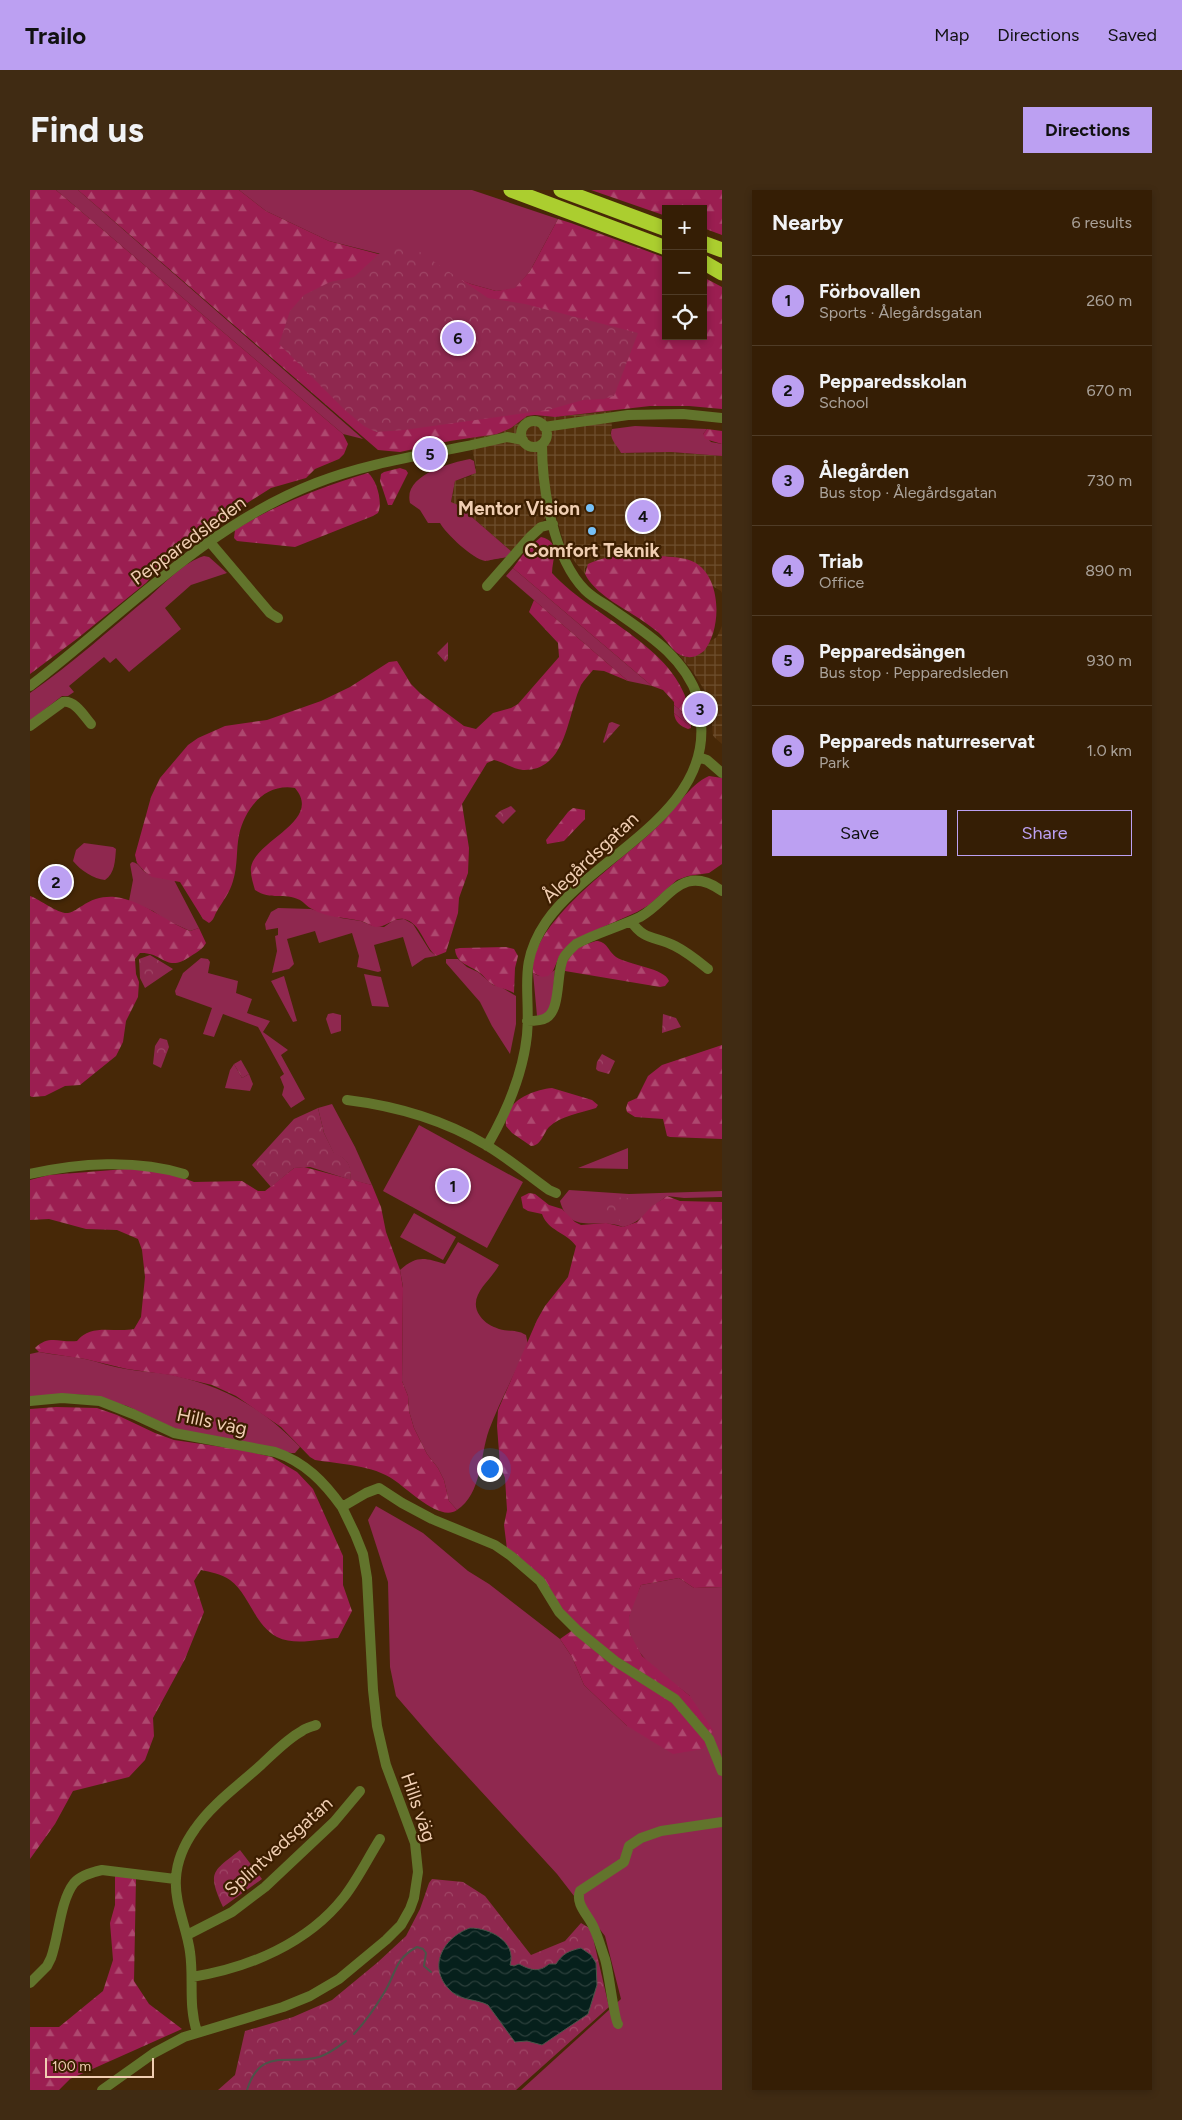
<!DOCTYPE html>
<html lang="en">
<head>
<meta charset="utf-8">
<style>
  :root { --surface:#351e05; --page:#402b13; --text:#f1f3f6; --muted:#aaa29a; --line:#4f3c27; --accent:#bca0f2 }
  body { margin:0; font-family:Figtree,sans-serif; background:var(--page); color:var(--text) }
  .controls { position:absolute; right:15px; top:15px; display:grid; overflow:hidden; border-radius:0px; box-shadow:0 2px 8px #0003 }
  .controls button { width:45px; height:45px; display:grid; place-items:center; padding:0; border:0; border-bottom:1px solid var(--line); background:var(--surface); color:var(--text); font:25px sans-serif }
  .scale { position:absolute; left:15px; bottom:12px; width:109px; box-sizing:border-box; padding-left:5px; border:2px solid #f0ceb2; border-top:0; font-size:14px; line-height:18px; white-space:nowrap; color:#f0ceb2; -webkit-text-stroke:4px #3c1e00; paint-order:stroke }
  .you { position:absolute; left:459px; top:1278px; width:18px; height:18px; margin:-12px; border:4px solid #fff; border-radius:50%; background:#1a73e8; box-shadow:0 0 0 8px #1a73e833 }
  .badge { display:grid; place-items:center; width:32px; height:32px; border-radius:50%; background:var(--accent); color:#111; font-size:16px; font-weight:700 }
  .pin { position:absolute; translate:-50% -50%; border:2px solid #fff; box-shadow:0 1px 5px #0006 }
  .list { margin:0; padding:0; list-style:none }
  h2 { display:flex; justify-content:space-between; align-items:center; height:65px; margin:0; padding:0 20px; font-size:21px }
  h2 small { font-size:16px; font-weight:400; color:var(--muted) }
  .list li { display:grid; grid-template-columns:32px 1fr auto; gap:15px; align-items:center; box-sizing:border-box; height:90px; padding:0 20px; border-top:1px solid var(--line) }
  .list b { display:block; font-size:19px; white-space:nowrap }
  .list p { margin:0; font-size:16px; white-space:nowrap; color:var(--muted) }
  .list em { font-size:16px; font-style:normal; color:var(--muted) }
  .actions { display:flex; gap:10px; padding:15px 20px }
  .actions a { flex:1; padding:11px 0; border:1px solid var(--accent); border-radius:0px; text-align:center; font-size:18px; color:var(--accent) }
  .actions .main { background:var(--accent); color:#111 }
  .icon { flex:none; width:28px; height:28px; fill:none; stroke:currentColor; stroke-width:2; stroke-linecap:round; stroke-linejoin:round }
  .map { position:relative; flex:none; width:692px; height:1900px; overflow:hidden; border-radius:0px }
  header { display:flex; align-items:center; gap:30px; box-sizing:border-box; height:70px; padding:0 25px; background:var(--accent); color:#111 }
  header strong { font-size:24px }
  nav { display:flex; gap:28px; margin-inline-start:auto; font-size:18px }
  .intro { display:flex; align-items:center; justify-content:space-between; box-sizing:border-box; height:120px; padding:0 30px }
  h1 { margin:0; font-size:35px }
  .button { padding:12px 22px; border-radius:0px; background:var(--accent); color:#111; font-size:18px; font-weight:700 }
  main { display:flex; gap:30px; padding:0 30px }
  aside { flex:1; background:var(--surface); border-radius:0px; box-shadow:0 2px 8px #0003 }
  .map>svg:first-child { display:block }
  .industrial { fill:url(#industrial-grid) }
  .green { fill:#8f284f }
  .forest { fill:url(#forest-firs) }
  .park { fill:url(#park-crowns) }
  .water { fill:url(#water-waves); stroke:#4c5449 }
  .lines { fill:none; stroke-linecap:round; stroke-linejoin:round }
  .stream { stroke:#4c5449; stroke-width:2 }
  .minor { stroke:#62742c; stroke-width:10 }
  .highway { stroke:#abce2f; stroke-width:15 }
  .poi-dot { fill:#76c0f7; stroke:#3c1e00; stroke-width:2 }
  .labels { text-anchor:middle; stroke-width:4.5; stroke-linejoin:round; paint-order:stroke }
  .poi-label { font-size:19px; font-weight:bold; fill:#f0ceb2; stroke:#3c1e00; text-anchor:end }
  .street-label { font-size:19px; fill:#f0ceb2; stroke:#3c1e00 }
</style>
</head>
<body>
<header>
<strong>Trailo</strong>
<nav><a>Map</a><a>Directions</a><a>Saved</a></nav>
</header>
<div class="intro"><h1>Find us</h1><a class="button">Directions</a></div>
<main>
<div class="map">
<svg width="692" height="1900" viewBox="0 0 692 1900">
  <defs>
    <pattern id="industrial-grid" width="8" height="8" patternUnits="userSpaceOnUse" patternTransform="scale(1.25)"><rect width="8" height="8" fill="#54310d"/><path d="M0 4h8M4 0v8" fill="none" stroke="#6d4e2e"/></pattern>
    <pattern id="forest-firs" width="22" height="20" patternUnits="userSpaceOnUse" patternTransform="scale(1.25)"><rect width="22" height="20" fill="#9b1e51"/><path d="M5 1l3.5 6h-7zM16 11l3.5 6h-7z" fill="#ae486f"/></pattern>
    <pattern id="park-crowns" width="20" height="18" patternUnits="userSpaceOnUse" patternTransform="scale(1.25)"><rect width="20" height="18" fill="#8f284f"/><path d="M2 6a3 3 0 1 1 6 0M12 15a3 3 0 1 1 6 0" fill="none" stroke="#9f4666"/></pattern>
    <pattern id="water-waves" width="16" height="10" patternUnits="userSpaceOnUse" patternTransform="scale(1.25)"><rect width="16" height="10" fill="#06201c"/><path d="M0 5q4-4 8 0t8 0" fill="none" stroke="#2b3f3b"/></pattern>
  </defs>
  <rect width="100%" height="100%" fill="#472807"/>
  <path class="industrial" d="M581,221L582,239L580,243L591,263L641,262L692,266V403L691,401L630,366L579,367L566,370L555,378V384L536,361L524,319L492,353L481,361L428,315L421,313L425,291L441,286L446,278L440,248L467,244L481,238L497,226L525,227Z
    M692,436V554L683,546L680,509L663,482L649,465L655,467L687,447Z"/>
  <path class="green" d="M26,0H48L333,249L313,244Z
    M209,0H442L528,29L500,81L485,99L466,101L441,94L371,69L299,51L236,21Z
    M605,236L677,239L673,244L681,252L692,254V266L641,262L591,263C587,255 578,248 582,239Z
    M440,269L444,271L446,283L425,291L421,312L428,315L481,361L479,367C475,367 457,371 455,371C443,369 416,344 410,333H398L390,320L380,313C373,285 420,273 440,269Z
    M174,366L179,367L197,383L161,395L135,418L151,439L99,482L86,468L80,473L74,467L39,496L44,502L38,506H32L0,531V503C42,474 80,439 119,407C135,393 154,372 174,366Z
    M483,378L622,496L598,491L476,386Z
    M644,515L661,529V537L644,523Z
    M54,653L83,657L86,659C85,671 85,683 75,690C64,689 50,680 43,671L46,660Z
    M102,672C109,673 110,678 115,682C125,688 134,688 144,690L169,738L160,741L134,729L123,721L99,711L103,690L100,674Z
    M248,718L281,719L311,728L331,731L343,736L354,737L364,730L374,729L383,734L400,761L406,766L395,768L382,777L373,747L344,755L351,781L348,782L327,777L329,766L322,743L289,753L285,741L257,749L264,774L259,779L242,783L247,761L245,746L248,745V738L236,740L235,734L241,722Z
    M171,768L178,769L180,772L178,783L208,791L206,803L222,809L217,823L240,831L233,842L258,860L251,865L275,909L261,918L252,905L254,897L250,887L254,884L228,837L193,824L184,847L173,844L182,818L146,805L145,801L153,783Z
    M416,769H428L437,777L448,782L463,795L471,797L486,806V834L480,864L462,836L450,812L416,773Z
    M525,780L522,813L515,825L507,826L503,783C512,789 518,784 525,780Z
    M334,784L351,787L359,817L342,816Z
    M254,786L267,831L263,832L241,791Z
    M303,823L311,825V841L301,844L296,829L298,824Z
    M204,874L212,888L219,884L223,894L220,901L195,898L200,880Z
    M302,914L325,957L342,995L321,990C320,975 319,969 304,964L294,943L288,918Z
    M389,935L493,992L457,1058L353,1001Z
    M598,958V979L548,978Z
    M539,1000L599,1004L692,1001V1007L654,1008L637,1006C621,1017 611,1033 593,1037C569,1027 539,1046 530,1011Z
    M384,1023L426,1047L413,1070L370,1047Z
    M428,1052L469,1075C461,1091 436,1106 450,1126C455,1133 461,1136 469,1139C479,1142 486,1139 496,1145L498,1155C485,1183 470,1211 459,1240C450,1265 452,1304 427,1320L419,1311L414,1290L408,1278L397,1264L384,1238L379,1221L378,1206L372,1191L373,1097L370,1080C387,1065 395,1068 415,1074Z
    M9,1162C24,1165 40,1166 55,1169C69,1172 82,1177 96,1179C111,1182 127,1182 142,1185C195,1197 232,1217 270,1257L265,1263H261L206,1250L168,1244L143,1238L97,1216L57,1205L31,1204L0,1207V1164Z
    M346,1316L393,1343L438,1381L459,1394L530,1449L542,1467L554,1495L597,1536L660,1506C637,1487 594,1463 599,1427C600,1417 607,1405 611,1395L649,1388L664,1398L692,1397V1900H491L591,1809L575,1746L527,1684L404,1550L366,1506L360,1477L358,1392L338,1330Z"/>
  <path class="forest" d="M0,0H26L313,244L318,254L314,264L309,269L285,279L276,288L241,298L150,355L116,393L48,448L0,484Z
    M48,0H209L236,21L299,51L405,79L441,94L466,101L485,98L500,81L528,29L541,33L636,68V146H673V87L692,97V219L659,216H620L525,227L505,225L497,226L481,238L467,244L420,251L370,262L348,260Z
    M561,0H692V45L673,38V19H636V26Z
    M677,239L692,241V254L675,249L673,244Z
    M370,278L376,280L378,283L362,315H358L350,291L351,284L354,282Z
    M338,283C347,290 353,313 348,323L343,326L265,357L207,351L204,348L205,340C246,314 292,297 338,283Z
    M511,347C532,352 522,369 522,383C566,431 653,458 661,529L644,515V512L633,500L622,496L483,378L497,359Z
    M630,366C642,367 653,367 664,372C692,387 692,439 674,461C667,466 662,469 653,466C643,463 637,450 629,443C623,438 617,434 610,429C592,417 565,404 555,384L558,374C579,363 607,366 630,366Z
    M504,410L598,491L574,481L563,480C559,485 554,490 551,495C537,525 537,581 493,580C482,579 474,572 464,570L457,573L432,614L439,658L438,683L429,708L428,723L416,762L406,766C394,756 391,733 374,729C363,727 356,738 345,737C340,736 336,732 331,731C314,727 297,728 282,719C277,717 274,712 270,710C254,702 241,711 225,700C223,693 220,684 221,677C227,649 293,631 265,598C235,593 215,618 209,645C206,660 208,675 203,691C200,702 193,711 187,721C184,726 184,730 179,733L173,729L150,692L122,687L114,681L107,673L105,665L121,607L130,588L158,555L168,548L195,536L237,530L291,511L320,497L359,472L367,471L381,494L391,504L434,536L446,539L463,523L481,518L488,514L529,467L528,453L499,422Z
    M644,523L661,537V538L658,539C650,536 645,532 644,523Z
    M679,586L692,588V674L679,683L658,686L647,690L619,715L607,722L544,750L529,767L523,781L518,786L512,787L503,783C498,732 595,669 628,636C644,621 660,594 679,586Z
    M543,618L555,620V629L534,651L517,654L516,650L538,622Z
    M0,706C11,710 28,724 38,723C44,722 48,718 52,716C62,709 73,706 85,707C112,710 135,731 160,741L169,738L176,753C173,759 167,762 161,766C136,784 134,762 110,763L105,769L106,784L109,792L108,807L96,831L93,852L86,866L50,895L35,896L15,906L2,907L0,906Z
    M566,751C577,751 578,761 586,767C598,775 635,778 639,791L635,796L630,797L535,781C536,762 549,756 566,751Z
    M476,757L484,759L488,766L485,778L484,803C477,799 468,798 462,794C457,791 454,786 450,783C440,775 426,774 425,759L430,758Z
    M692,855V949L640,947L637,946L633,929L605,927L597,922L596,918L598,912L607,908L618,886L632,875Z
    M522,898L562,910L568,915L566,918C551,923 530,926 519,937C513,944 511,956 501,956L482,943L476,936C473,911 503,900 522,898Z
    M274,977L342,995L351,1017L356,1042L370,1080L373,1098L372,1191L378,1206L379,1221L384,1238L397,1264L408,1278L414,1290L419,1311L427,1320C410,1332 379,1300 364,1290C343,1275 310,1274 285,1270L280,1267L251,1237L206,1206L182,1195L140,1185L97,1179L55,1169L9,1162L5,1158C19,1144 30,1153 47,1151C61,1133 84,1143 104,1139L111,1127L115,1087L112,1060L108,1049L87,1040L56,1039L19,1029L0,1030V990L19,985L58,982L95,979H129L164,992L212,991L228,1001H235L264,978Z
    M499,1003L505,1004L519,1015L532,1019L545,1032L551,1035L576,1033L593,1037L607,1032L621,1017L637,1006L650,1011L692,1012V1397L664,1398L649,1388L611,1395L599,1427L600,1444L612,1466L660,1506L683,1540L673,1559L643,1564L597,1536L554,1495L542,1467L530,1449L547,1437L477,1359L474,1335L477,1320L475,1288L470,1275L467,1236L468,1220L507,1130L515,1116L538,1087L546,1056C536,1042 518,1041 512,1024L498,1021L493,1018L491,1007Z
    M26,1217L67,1218L87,1225L125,1243L144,1250L213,1260L242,1267L267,1282L283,1299L313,1366V1395L322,1421L308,1448C289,1449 265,1456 247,1447C224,1435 220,1405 200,1390C192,1384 180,1382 171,1380L164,1391L174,1422L155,1469L123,1528L124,1546L115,1570L99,1587L43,1601L25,1634L0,1669V1219Z
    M85,1684L106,1688L104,1791L119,1814L152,1839L40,1889L29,1900H0V1837H29L73,1801L83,1770L80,1733L85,1715Z"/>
  <path class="park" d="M375,52L458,108L495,114L608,143L584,206L574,209L553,210L518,220L374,240L346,242L334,236L315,220L249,154L260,121L274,105L300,92L324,87L350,63L366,53Z
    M418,452V469L415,472L407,463Z
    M582,532L590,535L574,553L573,552L579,533Z
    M481,616L486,621L473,634L465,626L470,621Z
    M120,765L143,779L115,798L110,788L109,769Z
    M633,824L646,828L651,837L632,843Z
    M130,848L137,850L139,857L131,878L123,874L125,856Z
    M572,864L585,871L579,884L568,881L566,879L567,872Z
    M211,870L219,884L212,888L204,874Z
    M288,918L294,943L304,963C319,969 321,975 321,990L280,977L264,978L241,997L222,975L264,929Z
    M576,1007L598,1008V1018H590V1031H576Z
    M210,1660L232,1689L193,1717C177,1682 182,1682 210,1660Z
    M402,1689L433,1692L455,1706L501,1765L535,1751L551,1733L561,1739L579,1817L486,1900H188L205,1885L215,1841L263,1827L302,1810L348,1772L376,1746L390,1719L399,1693Z"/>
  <path class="water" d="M440,1738C459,1738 487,1751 480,1775L484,1776L489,1774C500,1780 509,1783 519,1774H526C533,1763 539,1761 551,1758L561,1765L566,1773L567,1795L558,1824L512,1855L497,1851L485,1852L458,1815C447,1809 433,1811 422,1802C396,1779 412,1748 440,1738Z"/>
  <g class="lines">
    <path class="stream" d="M324,1844C335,1832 345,1818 354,1803C366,1784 364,1769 387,1757L393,1759L396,1763L394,1776L401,1782
      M217,1900C231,1856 257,1876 289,1867C299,1864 308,1857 316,1851"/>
    <path class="minor" d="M491 244a13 13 0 1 1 26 0a13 13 0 1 1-26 0Z
      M514,237L598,225L653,224L692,228
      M179,351L240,423L248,428
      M457,396L500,347L511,337L523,334
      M0,496C93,425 175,336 286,293C347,269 414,263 477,247L493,250
      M0,536L33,512C45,510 54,526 61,534
      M668,567L677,570L692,583
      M601,731C614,751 626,746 645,756C657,762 668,771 678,779
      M497,831C503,831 511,831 516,828C531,820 526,784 533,769C536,763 541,759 546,754C566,743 589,737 610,727C639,711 652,672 692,701
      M317,910C366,916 414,930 456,955C478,968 498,985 519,1000L526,1003
      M457,956C476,923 493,883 497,845C501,800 487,775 516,732C561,667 679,625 671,533C670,525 670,517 668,508C654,465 614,442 579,417C571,412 562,407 555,400C523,368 512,297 512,254
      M0,984C48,973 106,969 154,984
      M0,1211L32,1208L70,1211L103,1224L144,1243L245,1262C275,1272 294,1292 312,1317L336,1303L349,1298L372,1313L402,1329L465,1355L481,1366L510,1391L529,1422L548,1441L585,1471L645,1509L679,1549L692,1581
      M157,1745L202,1722L235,1697L304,1632L330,1601
      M162,1787C219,1778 278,1753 314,1707C328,1689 338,1668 350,1649
      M0,1793L17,1776L21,1768C29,1746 30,1711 44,1693C51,1685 63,1682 72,1680L145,1689
      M588,1834C584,1829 579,1782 575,1769C571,1758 568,1746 563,1736C558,1725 545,1714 550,1701L594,1672L599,1656L611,1648L631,1641L692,1632
      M167,1842C158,1815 164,1789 160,1762C157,1738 144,1713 146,1688C147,1670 155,1653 165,1639C182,1614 209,1595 231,1575C243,1564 257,1549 272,1541C276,1538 281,1537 286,1535
      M72,1900L124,1863L154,1847L253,1817L280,1806L309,1789L356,1750L371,1735L380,1719L384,1708L388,1682L385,1653L356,1575L347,1536L343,1500L337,1388L333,1364L325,1344L312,1317"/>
    <path class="highway" d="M481,0L636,58
      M531,0L636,39
      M673,53L692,60
      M673,72L692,83"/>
  </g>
  <g class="poi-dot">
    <circle cx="560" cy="318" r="5"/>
    <circle cx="562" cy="341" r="5"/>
  </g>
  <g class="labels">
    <g class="poi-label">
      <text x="550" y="325">Mentor Vision</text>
      <text x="562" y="367" text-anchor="middle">Comfort Teknik</text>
    </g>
    <g class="street-label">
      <text transform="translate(158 350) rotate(-36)" y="7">Pepparedsleden</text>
      <text transform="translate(560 667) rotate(-43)" y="7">Ålegårdsgatan</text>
      <text transform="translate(182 1231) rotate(12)" y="7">Hills väg</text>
      <text transform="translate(389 1617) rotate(71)" y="7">Hills väg</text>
      <text transform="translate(248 1656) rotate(-42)" y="7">Splintvedsgatan</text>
    </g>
  </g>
</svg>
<div class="controls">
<button>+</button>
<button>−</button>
<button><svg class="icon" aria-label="locate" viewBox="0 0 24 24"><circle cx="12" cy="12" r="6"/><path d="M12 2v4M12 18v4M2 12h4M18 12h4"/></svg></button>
</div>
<div class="scale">100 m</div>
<div class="you"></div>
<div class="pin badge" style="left:423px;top:996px">1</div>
<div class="pin badge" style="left:26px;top:692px">2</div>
<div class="pin badge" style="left:670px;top:519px">3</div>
<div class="pin badge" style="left:613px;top:326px">4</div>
<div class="pin badge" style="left:400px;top:264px">5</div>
<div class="pin badge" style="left:428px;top:148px">6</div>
</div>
<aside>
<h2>Nearby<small>6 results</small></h2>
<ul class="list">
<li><span class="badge">1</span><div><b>Förbovallen</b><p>Sports · Ålegårdsgatan</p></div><em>260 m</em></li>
<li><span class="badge">2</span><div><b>Pepparedsskolan</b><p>School</p></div><em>670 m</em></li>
<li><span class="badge">3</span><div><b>Ålegården</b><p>Bus stop · Ålegårdsgatan</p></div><em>730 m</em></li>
<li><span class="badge">4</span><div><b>Triab</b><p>Office</p></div><em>890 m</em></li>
<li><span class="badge">5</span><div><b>Pepparedsängen</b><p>Bus stop · Pepparedsleden</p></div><em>930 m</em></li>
<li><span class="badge">6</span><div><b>Peppareds naturreservat</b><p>Park</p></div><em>1.0 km</em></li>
</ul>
<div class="actions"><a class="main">Save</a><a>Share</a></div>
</aside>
</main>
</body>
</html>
